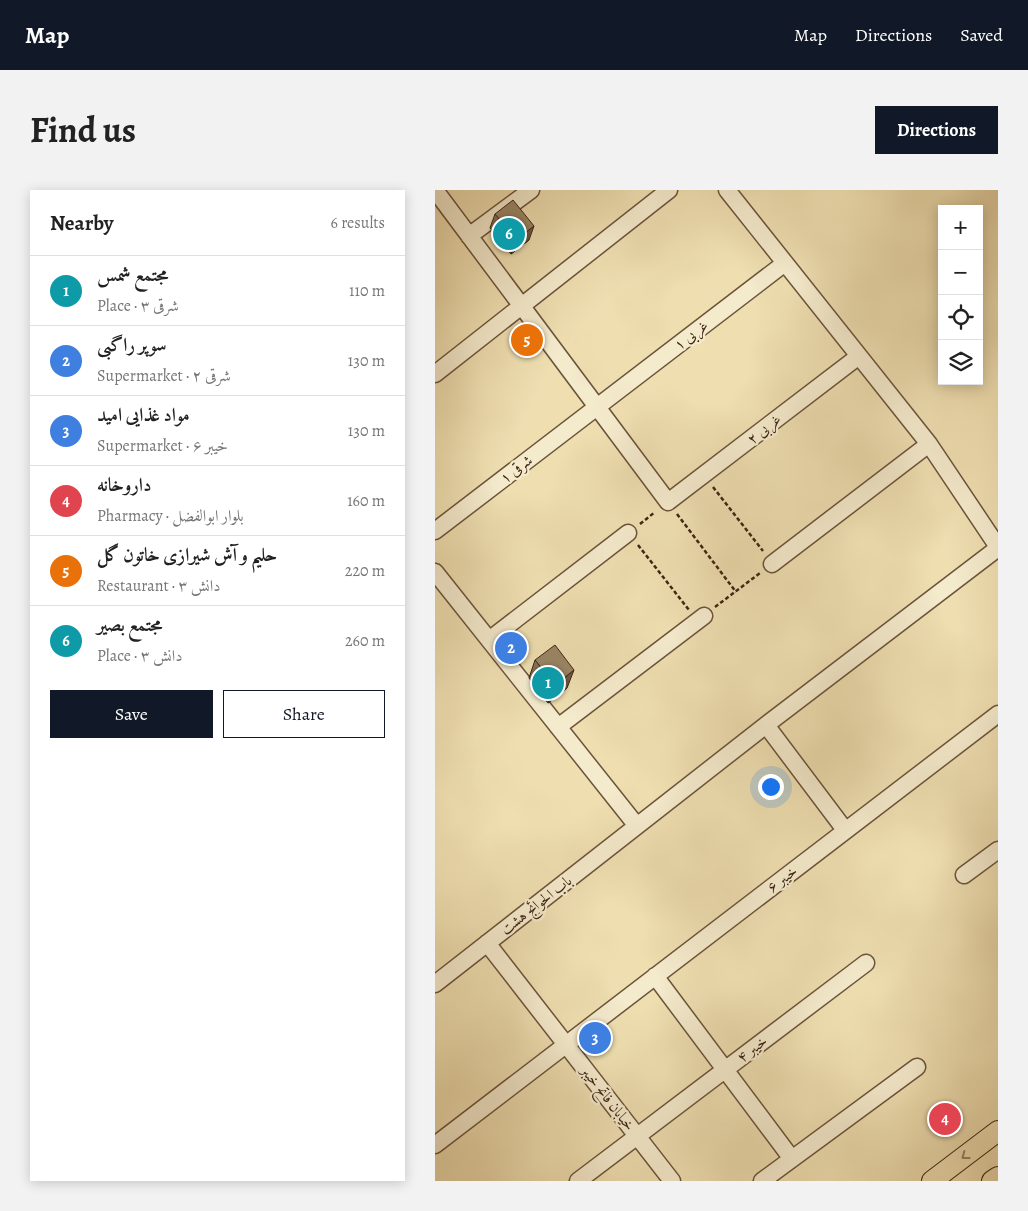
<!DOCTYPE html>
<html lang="en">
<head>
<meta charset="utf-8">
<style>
  :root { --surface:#fff; --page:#f2f2f2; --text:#222; --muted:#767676; --line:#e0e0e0; --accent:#111827 }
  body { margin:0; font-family:Alegreya,Amiri,serif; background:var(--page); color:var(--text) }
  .controls { position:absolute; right:15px; top:15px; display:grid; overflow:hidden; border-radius:0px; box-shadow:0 2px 12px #0003 }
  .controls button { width:45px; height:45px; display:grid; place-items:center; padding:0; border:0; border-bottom:1px solid var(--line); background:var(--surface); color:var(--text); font:25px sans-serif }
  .you { position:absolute; left:335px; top:596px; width:18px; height:18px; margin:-12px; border:4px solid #fff; border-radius:50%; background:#1a73e8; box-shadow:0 0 0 8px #1a73e833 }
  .badge { display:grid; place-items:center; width:32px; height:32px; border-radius:50%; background:var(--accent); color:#fff; font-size:16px; font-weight:700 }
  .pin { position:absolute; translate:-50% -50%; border:2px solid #fff; box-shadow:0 1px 5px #0006 }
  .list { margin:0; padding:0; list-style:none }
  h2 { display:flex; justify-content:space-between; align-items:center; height:65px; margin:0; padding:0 20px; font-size:21px }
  h2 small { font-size:16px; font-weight:400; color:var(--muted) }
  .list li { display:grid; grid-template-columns:32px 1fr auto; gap:15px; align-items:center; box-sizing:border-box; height:70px; padding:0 20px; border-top:1px solid var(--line) }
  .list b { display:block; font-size:19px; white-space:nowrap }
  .list p { margin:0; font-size:16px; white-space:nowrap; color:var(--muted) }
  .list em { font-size:16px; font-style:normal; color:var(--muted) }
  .actions { display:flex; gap:10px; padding:15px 20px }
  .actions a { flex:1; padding:11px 0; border:1px solid var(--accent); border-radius:0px; text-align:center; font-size:18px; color:var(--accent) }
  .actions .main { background:var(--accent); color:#fff }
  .icon { flex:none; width:28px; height:28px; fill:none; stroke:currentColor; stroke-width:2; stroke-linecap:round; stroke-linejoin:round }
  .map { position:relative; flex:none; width:563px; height:991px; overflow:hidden; border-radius:0px }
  header { display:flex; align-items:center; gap:30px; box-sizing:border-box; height:70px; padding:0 25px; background:var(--accent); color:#fff }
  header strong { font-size:24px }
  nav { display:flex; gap:28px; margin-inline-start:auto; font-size:18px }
  .intro { display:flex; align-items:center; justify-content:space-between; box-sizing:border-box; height:120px; padding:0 30px }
  h1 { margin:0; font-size:35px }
  .button { padding:12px 22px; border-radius:0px; background:var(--accent); color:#fff; font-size:18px; font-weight:700 }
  main { display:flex; gap:30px; padding:0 30px }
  aside { flex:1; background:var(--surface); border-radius:0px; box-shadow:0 2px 12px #0003 }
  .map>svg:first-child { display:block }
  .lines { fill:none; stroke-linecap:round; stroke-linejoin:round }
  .minor-casing { stroke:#6b533a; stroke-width:19 }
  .major-casing { stroke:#3f2513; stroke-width:22 }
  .path { stroke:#3f2513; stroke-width:2.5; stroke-dasharray:4 2.5; stroke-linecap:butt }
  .minor { stroke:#f4eacc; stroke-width:16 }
  .major { stroke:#eedeb0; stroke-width:20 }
  .wall { fill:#847257; stroke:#3f2513 }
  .shaded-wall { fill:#6c5d47; stroke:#3f2513 }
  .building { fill:#9a8565; stroke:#3f2513 }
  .oneway { stroke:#968262 }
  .labels { text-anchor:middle; stroke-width:4.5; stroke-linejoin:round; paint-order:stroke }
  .street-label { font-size:15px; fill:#3f2513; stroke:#f4eacc }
</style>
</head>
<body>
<header>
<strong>Map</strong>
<nav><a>Map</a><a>Directions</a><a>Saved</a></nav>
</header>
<div class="intro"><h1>Find us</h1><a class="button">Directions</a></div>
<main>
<aside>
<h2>Nearby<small>6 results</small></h2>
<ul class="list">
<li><span class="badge" style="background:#0f9aa8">1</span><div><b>مجتمع شمس</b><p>Place · ۳ شرقی</p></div><em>110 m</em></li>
<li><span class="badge" style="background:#3f7fe0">2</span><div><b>سوپر راگبی</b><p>Supermarket · ۲ شرقی</p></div><em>130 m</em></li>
<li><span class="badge" style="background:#3f7fe0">3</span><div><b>مواد غذایی امید</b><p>Supermarket · خیبر ۶</p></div><em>130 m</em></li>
<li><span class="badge" style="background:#e0444e">4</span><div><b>داروخانه</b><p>Pharmacy · بلوار ابوالفضل</p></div><em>160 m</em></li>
<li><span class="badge" style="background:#e8710a">5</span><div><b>حلیم و آش شیرازی خاتون گل</b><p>Restaurant · دانش ۳</p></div><em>220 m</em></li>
<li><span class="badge" style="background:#0f9aa8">6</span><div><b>مجتمع بصیر</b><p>Place · دانش ۳</p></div><em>260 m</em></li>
</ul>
<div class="actions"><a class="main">Save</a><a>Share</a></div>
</aside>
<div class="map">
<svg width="563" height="991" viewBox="0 0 563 991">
  <rect width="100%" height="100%" fill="#eedeb0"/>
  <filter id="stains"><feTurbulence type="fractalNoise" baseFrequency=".004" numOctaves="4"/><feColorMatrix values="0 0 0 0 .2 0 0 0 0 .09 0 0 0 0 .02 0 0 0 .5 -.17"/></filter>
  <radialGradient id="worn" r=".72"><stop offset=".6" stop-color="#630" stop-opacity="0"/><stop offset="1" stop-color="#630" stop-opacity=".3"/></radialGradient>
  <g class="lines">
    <g class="minor-casing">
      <path id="minor" d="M0,0L233,312L424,166
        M292,0L494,254L563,357
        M34,46L96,0
        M0,184L234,0
        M0,341L350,73
        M337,374L494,254
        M0,382L202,636
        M54,450L193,343
        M331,535L410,640
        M123,537L269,426
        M529,685L563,660
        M52,753L237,991
        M220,786L357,969
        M0,794L331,535L563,358
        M0,955L563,524
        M143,991L431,773
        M327,991L482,877"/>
    </g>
    <g class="major-casing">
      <path id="major" d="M497,991L563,941
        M557,991L563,987"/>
    </g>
    <path class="path" d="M278,297L328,361
      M242,324L301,402
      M205,334L220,322
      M203,355L254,420
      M280,417L325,383"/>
    <use href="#minor" class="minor"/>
    <use href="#major" class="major"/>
  </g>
  <path class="wall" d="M60,24L94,50L76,64L55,38Z
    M100,470L132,498L113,513L94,488Z"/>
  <path class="shaded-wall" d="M99,36L94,50L76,64L81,50Z
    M139,480L132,498L113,513L120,495Z"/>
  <path class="building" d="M78,10L99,36L81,50L60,24Z
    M120,455L139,480L120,495L100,470Z"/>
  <defs><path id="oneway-chevron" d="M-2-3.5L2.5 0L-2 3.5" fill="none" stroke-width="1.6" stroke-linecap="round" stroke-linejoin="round" transform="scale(1.25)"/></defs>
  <use class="oneway" href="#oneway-chevron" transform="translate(530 966) rotate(143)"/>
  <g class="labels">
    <g class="street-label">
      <text transform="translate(256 145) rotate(-37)" y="5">۱ غربی</text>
      <text transform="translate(329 239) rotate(-38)" y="5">۲ غربی</text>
      <text transform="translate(81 279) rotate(-37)" y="5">۱ شرقی</text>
      <text transform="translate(347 689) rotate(-37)" y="5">خیبر ۶</text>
      <text transform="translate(101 715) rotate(-38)" y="5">باب الحوائج هشت</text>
      <text transform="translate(317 859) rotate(-37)" y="5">خیبر ۴</text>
      <text transform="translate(173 908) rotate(52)" y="5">خیابان فاتح خیبر</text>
    </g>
  </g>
  <rect width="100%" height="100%" filter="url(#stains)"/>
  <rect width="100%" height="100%" fill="url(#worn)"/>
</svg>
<div class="controls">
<button>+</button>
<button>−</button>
<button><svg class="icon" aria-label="locate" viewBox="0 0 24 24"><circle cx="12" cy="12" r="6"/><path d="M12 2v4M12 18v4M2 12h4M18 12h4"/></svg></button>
<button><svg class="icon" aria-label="layers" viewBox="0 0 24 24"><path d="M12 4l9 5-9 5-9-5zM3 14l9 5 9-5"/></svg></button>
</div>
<div class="you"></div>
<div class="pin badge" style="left:113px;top:493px;background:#0f9aa8">1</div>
<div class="pin badge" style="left:76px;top:458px;background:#3f7fe0">2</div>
<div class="pin badge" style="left:160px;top:848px;background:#3f7fe0">3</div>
<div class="pin badge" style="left:510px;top:929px;background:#e0444e">4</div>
<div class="pin badge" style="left:92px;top:150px;background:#e8710a">5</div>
<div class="pin badge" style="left:74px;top:44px;background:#0f9aa8">6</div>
</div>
</main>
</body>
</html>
